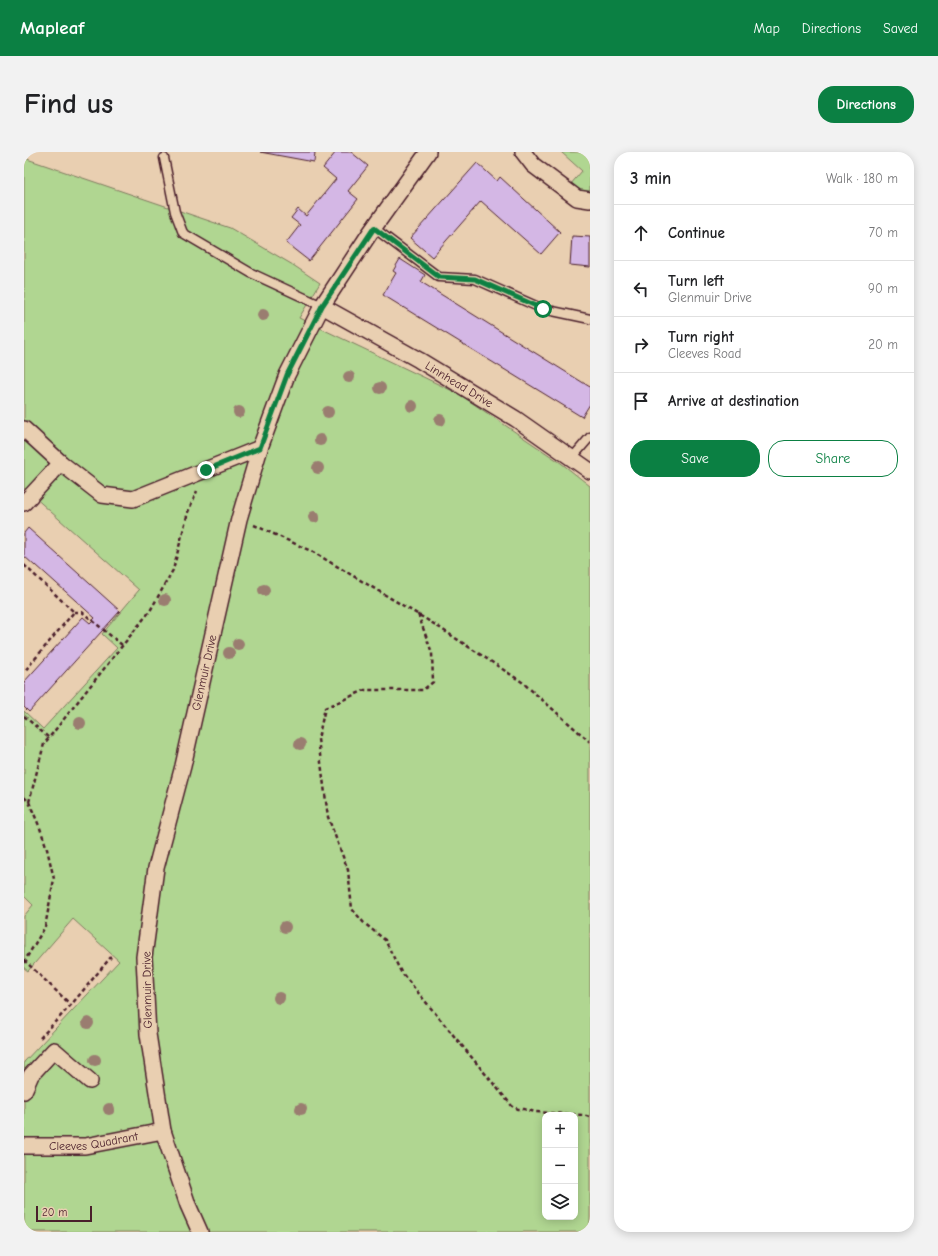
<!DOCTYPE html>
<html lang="en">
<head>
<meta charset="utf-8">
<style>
  :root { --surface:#fff; --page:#f2f2f2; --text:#202124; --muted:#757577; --line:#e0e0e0; --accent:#0b8043 }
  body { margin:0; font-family:"Comic Neue",sans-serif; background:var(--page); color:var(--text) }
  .controls { position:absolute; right:12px; bottom:12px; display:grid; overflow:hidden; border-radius:8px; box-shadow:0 2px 10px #0003 }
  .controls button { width:36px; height:36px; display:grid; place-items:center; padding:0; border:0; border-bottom:1px solid var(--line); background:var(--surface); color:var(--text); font:20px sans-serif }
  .scale { position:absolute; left:12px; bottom:10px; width:56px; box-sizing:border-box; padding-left:4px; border:2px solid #4a1f2b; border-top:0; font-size:11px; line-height:14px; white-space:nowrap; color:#4a1f2b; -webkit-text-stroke:3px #e9cfb1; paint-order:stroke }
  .stop { position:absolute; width:12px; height:12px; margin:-9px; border:3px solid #0b8043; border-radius:50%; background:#fff }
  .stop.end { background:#0b8043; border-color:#fff; box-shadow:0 1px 4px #0008 }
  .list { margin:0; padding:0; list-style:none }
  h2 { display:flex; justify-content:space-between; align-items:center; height:52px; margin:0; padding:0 16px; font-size:17px }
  h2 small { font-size:13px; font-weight:400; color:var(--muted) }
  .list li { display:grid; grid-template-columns:26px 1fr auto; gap:12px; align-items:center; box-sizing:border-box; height:56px; padding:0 16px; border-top:1px solid var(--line) }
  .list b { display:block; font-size:15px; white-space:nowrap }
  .list p { margin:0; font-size:13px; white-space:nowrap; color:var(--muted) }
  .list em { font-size:13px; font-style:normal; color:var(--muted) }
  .actions { display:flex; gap:8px; padding:12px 16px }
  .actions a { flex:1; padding:9px 0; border:1px solid var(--accent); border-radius:16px; text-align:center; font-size:14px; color:var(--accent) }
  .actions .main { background:var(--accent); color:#fff }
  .icon { flex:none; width:22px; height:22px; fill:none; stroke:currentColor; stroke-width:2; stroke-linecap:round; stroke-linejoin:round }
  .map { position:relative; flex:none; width:566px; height:1080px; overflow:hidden; border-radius:16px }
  header { display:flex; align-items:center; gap:24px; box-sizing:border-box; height:56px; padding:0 20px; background:var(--accent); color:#fff }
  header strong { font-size:19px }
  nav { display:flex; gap:22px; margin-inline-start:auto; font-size:14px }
  .intro { display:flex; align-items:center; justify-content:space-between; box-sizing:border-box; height:96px; padding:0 24px }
  h1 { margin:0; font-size:28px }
  .button { padding:10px 18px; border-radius:16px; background:var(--accent); color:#fff; font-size:14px; font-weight:700 }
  main { display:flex; gap:24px; padding:0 24px }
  aside { flex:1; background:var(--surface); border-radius:16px; box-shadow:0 2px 10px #0003 }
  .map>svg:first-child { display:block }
  .green { fill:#b0d691; stroke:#7d7a5e; fill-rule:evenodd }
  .building { fill:#d4b7e5; stroke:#4a1f2b }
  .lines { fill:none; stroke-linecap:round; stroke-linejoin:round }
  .lane-casing { stroke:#4a1f2b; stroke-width:11 }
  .street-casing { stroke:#4a1f2b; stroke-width:18 }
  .path { stroke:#4a1f2b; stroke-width:2.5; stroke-dasharray:4 3; stroke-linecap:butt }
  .lane { stroke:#e9cfb1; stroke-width:8 }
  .street { stroke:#e9cfb1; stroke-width:15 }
  .tree { fill:#9a7d70 }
  .route { stroke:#0b8043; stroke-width:5 }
  .labels { text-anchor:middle; stroke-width:3; stroke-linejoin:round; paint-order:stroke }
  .street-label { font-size:12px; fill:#4a1f2b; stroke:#e9cfb1 }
</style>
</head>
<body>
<header>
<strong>Mapleaf</strong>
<nav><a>Map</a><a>Directions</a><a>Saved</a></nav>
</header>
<div class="intro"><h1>Find us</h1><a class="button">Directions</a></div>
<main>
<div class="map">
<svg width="566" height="1080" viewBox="0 0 566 1080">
  <rect width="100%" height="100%" fill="#e9cfb1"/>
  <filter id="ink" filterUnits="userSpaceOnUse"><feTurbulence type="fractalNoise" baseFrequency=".025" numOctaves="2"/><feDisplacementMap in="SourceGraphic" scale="8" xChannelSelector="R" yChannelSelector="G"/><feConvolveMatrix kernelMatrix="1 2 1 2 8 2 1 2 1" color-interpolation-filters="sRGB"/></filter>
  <g filter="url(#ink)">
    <path class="green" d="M537,0H566V42L558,41L546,33L558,19Z
      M0,6L206,76L269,113L296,131L275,166L435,242L537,311L566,334V1080H0V910L95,809L49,767L4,819L0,816V764L9,753L0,744V559L19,577L93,496L78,482L115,438L0,336ZM521,963H551V1065H521Z"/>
    <path class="building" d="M236,0H291L290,10Z
      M312,0H327L344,14L324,39L334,47L285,109L262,91L276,73L267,66L274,57L282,64L312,27L299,16Z
      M453,11L473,29L476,25L536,80L517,102L457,49L408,105L386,86Z
      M548,84L566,85V115L546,113Z
      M376,107L401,123L397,130L566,235V252L558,265L359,143L372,121L369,119Z
      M4,376L96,459L5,560L0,555V530L59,465L66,471L71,466L12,413L11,414L0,404V381Z"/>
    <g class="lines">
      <g class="lane-casing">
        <path id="lane" d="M140,6L151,60L159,81L227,121L298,154
          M350,76L415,125L451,127L519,157L566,167
          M548,306L566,285"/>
      </g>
      <g class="street-casing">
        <g id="street">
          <path d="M499,0L509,13L553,46L566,48"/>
          <path id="s1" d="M298,154L395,208L492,267L566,319"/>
          <path d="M0,277L37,311L78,343L109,347L236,296"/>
          <path d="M0,351L37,311"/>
          <path d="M0,939L7,923L30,898L66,929"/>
          <path id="s2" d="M0,994H61L139,979"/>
          <path id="s3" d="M176,1080L164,1053L139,979L124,882L120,805L132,716L159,614L215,367L236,296L263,223L298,154L346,81L404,0"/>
        </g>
      </g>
      <path class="path" d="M230,373L289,400L410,472L498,530L566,590
        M0,413L50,460L0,520
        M50,460H58L98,493
        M394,462L408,501L409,530L399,538H341L301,556L294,587L304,665L324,718L328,757L340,771L361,788L377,820L488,954L494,957H500L511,960L559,963L566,965
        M0,564L25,586
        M0,645L5,650L16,676L23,697L30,727L21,775L0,810
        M5,650L20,592L126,459L149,418L164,360L173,339
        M0,808L47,853
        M16,886L47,853L87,805"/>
      <use href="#lane" class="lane"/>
      <use href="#street" class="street"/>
    </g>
    <g class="tree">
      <circle cx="239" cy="163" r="6"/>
      <circle cx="325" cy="225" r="6"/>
      <circle cx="356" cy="236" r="6"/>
      <circle cx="388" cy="254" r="6"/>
      <circle cx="215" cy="260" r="6"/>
      <circle cx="304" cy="260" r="6"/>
      <circle cx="416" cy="268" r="6"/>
      <circle cx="296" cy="288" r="6"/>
      <circle cx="294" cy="316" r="6"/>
      <circle cx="290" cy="365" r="6"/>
      <circle cx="240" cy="438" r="6"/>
      <circle cx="141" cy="448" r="6"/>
      <circle cx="214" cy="492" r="6"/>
      <circle cx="205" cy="501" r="6"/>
      <circle cx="56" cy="571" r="6"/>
      <circle cx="276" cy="592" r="6"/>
      <circle cx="261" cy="775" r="6"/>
      <circle cx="255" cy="846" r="6"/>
      <circle cx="64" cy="871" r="6"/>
      <circle cx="71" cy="908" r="6"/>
      <circle cx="85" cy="957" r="6"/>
      <circle cx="277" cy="957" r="6"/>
    </g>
  </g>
  <g class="lines" filter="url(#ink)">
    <path class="route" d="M182,318L236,296L263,223L298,154L350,76L415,125L451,127L519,157"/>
  </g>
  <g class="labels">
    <g class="street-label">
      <text dy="4" stroke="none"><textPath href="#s1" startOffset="158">Linnhead Drive</textPath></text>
      <text dy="4" stroke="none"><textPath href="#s3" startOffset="574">Glenmuir Drive</textPath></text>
      <text transform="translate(123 838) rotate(-91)" y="4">Glenmuir Drive</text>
      <text dy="4" stroke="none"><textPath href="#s2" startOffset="70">Cleeves Quadrant</textPath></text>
    </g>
  </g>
</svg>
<div class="controls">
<button>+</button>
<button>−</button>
<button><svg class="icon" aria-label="layers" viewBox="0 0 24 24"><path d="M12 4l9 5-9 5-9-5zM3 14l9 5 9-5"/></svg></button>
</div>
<div class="scale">20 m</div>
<div class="stop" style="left:519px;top:157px"></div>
<div class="stop end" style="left:182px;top:318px"></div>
</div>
<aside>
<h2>3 min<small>Walk · 180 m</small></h2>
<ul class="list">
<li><svg class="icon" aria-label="ahead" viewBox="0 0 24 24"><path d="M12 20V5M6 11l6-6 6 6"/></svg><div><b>Continue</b></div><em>70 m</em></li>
<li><svg class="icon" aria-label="left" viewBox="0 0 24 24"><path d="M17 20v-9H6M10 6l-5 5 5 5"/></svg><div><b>Turn left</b><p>Glenmuir Drive</p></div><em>90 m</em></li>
<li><svg class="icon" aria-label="right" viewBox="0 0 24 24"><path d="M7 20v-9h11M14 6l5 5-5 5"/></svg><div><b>Turn right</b><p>Cleeves Road</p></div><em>20 m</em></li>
<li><svg class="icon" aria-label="arrive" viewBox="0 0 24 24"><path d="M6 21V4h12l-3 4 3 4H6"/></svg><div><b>Arrive at destination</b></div></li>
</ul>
<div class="actions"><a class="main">Save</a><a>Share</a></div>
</aside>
</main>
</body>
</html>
